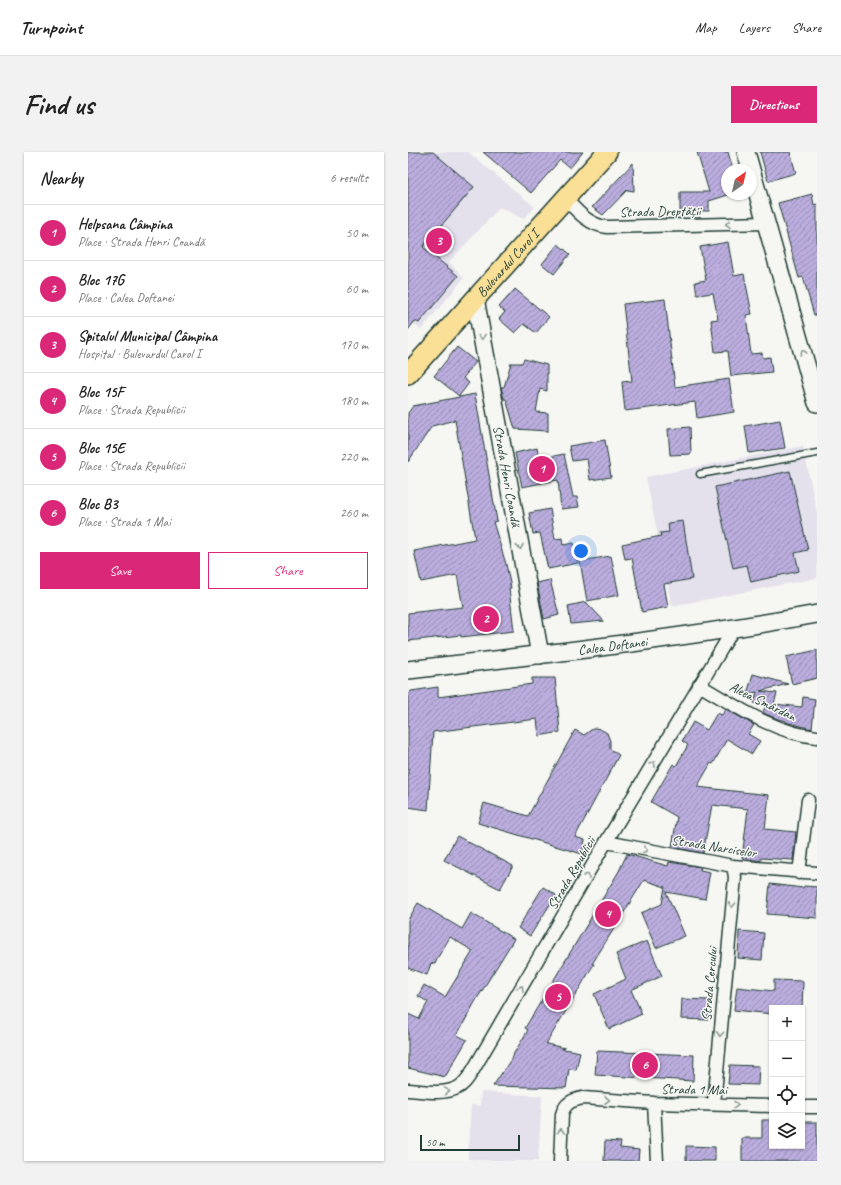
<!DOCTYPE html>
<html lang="en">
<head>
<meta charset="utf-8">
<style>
  :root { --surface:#fff; --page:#f2f2f2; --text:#222; --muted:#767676; --line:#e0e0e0; --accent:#db2777 }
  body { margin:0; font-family:Caveat,sans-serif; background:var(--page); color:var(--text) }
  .controls { position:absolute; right:12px; bottom:12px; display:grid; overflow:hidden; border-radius:0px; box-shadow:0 1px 3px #0004 }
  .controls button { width:36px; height:36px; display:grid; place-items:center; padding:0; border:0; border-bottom:1px solid var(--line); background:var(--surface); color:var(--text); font:20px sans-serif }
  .compass { position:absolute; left:313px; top:12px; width:36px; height:36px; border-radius:50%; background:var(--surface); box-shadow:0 1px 3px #0004; rotate:34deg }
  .scale { position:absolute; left:12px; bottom:10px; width:100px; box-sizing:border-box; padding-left:4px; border:2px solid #1f3d34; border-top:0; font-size:11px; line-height:14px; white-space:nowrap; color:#1f3d34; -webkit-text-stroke:3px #f6f6f2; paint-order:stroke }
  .you { position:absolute; left:173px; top:399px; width:14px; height:14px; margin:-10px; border:3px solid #fff; border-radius:50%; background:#1a73e8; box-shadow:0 0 0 6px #1a73e833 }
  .badge { display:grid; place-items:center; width:26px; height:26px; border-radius:50%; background:var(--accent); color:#fff; font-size:13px; font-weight:700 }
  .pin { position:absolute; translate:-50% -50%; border:2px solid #fff; box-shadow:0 1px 4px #0006 }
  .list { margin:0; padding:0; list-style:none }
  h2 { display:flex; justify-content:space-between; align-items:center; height:52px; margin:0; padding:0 16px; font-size:17px }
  h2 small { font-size:13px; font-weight:400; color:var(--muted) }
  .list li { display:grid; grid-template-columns:26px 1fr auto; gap:12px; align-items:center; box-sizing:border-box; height:56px; padding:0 16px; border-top:1px solid var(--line) }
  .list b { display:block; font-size:15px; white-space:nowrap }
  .list p { margin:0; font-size:13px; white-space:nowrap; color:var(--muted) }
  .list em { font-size:13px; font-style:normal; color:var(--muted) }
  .actions { display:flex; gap:8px; padding:12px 16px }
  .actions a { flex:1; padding:9px 0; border:1px solid var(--accent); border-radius:0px; text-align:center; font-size:14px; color:var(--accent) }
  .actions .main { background:var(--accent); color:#fff }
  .icon { flex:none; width:22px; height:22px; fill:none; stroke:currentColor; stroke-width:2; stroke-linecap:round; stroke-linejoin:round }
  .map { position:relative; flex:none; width:409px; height:1009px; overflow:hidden; border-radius:0px }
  header { display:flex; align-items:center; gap:24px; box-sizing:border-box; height:56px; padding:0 20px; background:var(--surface); border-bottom:1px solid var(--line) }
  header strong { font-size:19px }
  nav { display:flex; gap:22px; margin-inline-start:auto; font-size:14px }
  .intro { display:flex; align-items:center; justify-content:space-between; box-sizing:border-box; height:96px; padding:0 24px }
  h1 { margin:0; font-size:28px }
  .button { padding:10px 18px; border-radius:0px; background:var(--accent); color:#fff; font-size:14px; font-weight:700 }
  main { display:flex; gap:24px; padding:0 24px }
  aside { flex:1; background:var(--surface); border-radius:0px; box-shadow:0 1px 3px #0004 }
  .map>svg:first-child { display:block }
  .built { fill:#e4e0ec }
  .building { fill:url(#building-hatch); stroke:#1f3d34 }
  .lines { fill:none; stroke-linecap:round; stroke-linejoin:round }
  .lane-casing { stroke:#1f3d34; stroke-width:9 }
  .street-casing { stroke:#1f3d34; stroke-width:15 }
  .secondary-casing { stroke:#1f3d34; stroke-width:20 }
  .primary-casing { stroke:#1f3d34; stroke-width:22 }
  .lane { stroke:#f6f6f2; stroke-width:6 }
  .street { stroke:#f6f6f2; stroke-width:12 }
  .secondary { stroke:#f6f6f2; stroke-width:17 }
  .primary { stroke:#fadf96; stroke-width:19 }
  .oneway { stroke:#8a9a93 }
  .labels { text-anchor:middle; stroke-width:3; stroke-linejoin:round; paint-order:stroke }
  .street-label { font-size:14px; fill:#1f3d34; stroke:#f6f6f2 }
</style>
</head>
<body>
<header>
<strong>Turnpoint</strong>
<nav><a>Map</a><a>Layers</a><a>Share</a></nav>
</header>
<div class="intro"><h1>Find us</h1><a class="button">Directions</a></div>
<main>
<aside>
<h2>Nearby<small>6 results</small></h2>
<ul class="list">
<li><span class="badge">1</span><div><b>Helpsana Câmpina</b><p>Place · Strada Henri Coandă</p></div><em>50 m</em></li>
<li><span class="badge">2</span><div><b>Bloc 17G</b><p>Place · Calea Doftanei</p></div><em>60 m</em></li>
<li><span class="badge">3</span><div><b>Spitalul Municipal Câmpina</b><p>Hospital · Bulevardul Carol I</p></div><em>170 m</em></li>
<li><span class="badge">4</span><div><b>Bloc 15F</b><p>Place · Strada Republicii</p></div><em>180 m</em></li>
<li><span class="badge">5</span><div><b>Bloc 15E</b><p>Place · Strada Republicii</p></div><em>220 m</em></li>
<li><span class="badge">6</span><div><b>Bloc B3</b><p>Place · Strada 1 Mai</p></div><em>260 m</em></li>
</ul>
<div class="actions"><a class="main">Save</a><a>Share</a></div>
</aside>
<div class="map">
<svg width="409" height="1009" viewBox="0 0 409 1009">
  <defs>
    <pattern id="building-hatch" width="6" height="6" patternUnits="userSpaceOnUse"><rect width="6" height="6" fill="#bbadde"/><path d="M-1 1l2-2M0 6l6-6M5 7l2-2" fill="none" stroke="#978eb5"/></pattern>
  </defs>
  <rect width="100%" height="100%" fill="#f6f6f2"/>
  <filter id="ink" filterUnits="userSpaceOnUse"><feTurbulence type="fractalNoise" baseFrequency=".025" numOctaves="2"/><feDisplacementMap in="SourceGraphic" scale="8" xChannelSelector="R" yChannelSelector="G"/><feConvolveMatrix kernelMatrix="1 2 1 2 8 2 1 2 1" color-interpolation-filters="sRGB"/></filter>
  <g filter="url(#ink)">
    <path class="built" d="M0,0H60L127,55L115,67L92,55L41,110L56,126L13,178L0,166Z
      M395,294L409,362V426L264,454L238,325Z
      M73,940L134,944L130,1009H88L60,1007L63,953L72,954Z"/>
    <path class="building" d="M0,0H25L66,35L15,95L50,124L11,171L7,169L0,178Z
      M75,0H175L162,16L152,8L123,41Z
      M289,0H320L325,18H319V42H323L301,49V59H272V40H301Z
      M352,0H382L388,21L360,29Z
      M225,11L226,39L219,38L195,63L184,55Z
      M404,42L406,53L409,52V163H406L395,125L391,126L370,51Z
      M320,90L326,124L336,122L344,162L338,163L343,202L354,201L355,206L362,205L364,220L323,224L320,199L307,200L303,168L310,167L305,141L289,143L287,130L298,128L292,95Z
      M150,92L162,102L146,122L134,112Z
      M107,137L141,165L128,181L116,172L107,181L91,167L97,160L91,155Z
      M257,147L267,235L321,227L326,260L289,266L287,250L217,259L214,230L224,229L215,152Z
      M49,195L68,210L55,226L61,231L51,244L26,224Z
      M116,207L139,213V239L132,237L128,260L140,261V279L107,277L98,247H96L93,235H96L103,211H114Z
      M67,242L89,369L85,370L98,412L103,436H101L106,479L53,485V483L0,489V461L55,455L49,423L13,430L6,399L67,387L47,268L24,274L0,310V261L5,254Z
      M372,268L377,296L341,301L337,274Z
      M282,275L283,302L262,303L260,277Z
      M197,288L203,325L182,328L179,307L164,309L161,294Z
      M129,296L131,307L156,302L165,345H169L171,355L153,357L150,328L114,335L107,301Z
      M382,319L400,398L387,401L391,419L343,430L339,413L325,416L307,335Z
      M142,357L147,387L154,386L155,393L166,391L170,411L140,417L132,381L125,382L121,361Z
      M275,369L284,427L256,432L260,455L234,460L224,406L217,407L214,392L253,384L252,381L261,380L260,371Z
      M203,404L211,443L179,449L172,409Z
      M142,428L151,463L136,467L129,431Z
      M178,450L196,469L163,472L160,454Z
      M409,498V526L384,532L378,505Z
      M345,522L380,532L352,539L369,541L366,552L394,555L395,545L407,547L404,577L381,571L378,570V569L370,567L355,561L357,554L346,551L349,540L339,542Z
      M124,526H147L152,580L131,584L129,567L25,580L20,658L0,655V543L3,539L30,535V545L124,532Z
      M318,557L346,573L340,582L352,589L344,602L319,587L305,612L303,611L289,635L361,643L357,677L388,680L385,708L353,706V709L334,706L340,657L304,653L295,701L264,695L269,665L243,650L265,612L268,614L280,593L274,589L285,570L299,578L309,561L314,563Z
      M187,576L192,577L199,581L202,589V597L211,603L167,685L177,688L174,702L70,671L76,651L120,664L167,578L176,583L183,578Z
      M49,684L105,714L92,737L36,708Z
      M219,702L260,714L261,710L293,715L292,718L302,720L297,747L258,740L277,784L248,796L233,761L254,752L257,735L236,728L184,812H186L138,892L157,896L154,897L163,898L172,900L168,918L161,917L158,936L85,934L106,903H105L120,878L117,876L211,719Z
      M362,732L395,736L396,734L409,735V766L359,762Z
      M135,735L148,743L122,784L110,776Z
      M10,751L54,777L63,761L106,787L67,850L49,883L59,888L37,925L0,916V862L11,867L20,850L10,844L16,833L37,845L65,799L42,785L30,805L27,812L23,811L19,823L0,816V768Z
      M331,779L356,781L354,808L330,806Z
      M239,789L254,824L223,838L234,862L201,877L186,842L218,827L208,802Z
      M366,828L395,829L394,856H364V862L326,858L329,835L366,839Z
      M274,847L301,848L300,868L273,867Z
      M189,899L286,903L285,929L187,923Z
      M322,913L351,914L350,933L320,932Z
      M354,968H364V994H394V970H409V1009H334V986H354Z
      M197,989L213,990L212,996L231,998L230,1009H196Z
      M278,994L307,995V1009H278Z"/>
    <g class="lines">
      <g class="lane-casing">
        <path id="lane" d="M292,322L409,301"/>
      </g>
      <g class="street-casing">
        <path id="street" d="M157,46C169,59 180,73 199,75L359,71
          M291,533C326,553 368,582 409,585
          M198,690L325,714L409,721
          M391,721L400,648
          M0,938C15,939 34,943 49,936C56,933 60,926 64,920L198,690L326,476
          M246,951L249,1009
          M306,952L327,725L325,714
          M394,955H409
          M152,1009L154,962C157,951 164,948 175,946L246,951L364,954"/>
      </g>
      <g class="secondary-casing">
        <g id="secondary">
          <path d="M338,0L409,251"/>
          <path id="s1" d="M67,146L132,503"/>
          <path id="s2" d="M0,518C137,502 274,487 409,462"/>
        </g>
      </g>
      <g class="primary-casing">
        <g id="primary">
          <path id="s3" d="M0,222L199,0"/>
        </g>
      </g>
      <use href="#lane" class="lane"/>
      <use href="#street" class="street"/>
      <use href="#secondary" class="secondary"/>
      <use href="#primary" class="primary"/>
    </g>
    <defs><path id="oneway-chevron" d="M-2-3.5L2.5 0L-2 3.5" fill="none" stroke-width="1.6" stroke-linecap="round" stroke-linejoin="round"/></defs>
    <g class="oneway">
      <use href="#oneway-chevron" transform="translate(320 72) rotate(179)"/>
      <use href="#oneway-chevron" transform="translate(74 185) rotate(80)"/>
      <use href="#oneway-chevron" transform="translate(395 200) rotate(-105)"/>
      <use href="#oneway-chevron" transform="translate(112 395) rotate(80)"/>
      <use href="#oneway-chevron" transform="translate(245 612) rotate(-59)"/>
      <use href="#oneway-chevron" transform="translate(237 698) rotate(11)"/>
      <use href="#oneway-chevron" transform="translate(179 724) rotate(-60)"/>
      <use href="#oneway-chevron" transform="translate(324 753) rotate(95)"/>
      <use href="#oneway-chevron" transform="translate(113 836) rotate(-60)"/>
      <use href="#oneway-chevron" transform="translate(312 882) rotate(95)"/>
      <use href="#oneway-chevron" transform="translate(39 939) rotate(-10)"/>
      <use href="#oneway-chevron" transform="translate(199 948) rotate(4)"/>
      <use href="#oneway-chevron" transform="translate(328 953) rotate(2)"/>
      <use href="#oneway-chevron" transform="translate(153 979) rotate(-87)"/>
    </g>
  </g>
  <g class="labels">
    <g class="street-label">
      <text transform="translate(252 59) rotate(-1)" y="5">Strada Dreptății</text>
      <text dy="5" stroke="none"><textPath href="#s3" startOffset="149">Bulevardul Carol I</textPath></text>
      <text dy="5" stroke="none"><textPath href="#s1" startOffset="181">Strada Henri Coandă</textPath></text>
      <text dy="5" stroke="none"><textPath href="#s2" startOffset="206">Calea Doftanei</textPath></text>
      <text transform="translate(355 549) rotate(26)" y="5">Aleea Smârdan</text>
      <text transform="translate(306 694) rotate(9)" y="5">Strada Narciselor</text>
      <text transform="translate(163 721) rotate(-60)" y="5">Strada Republicii</text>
      <text transform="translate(301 832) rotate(-85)" y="5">Strada Cercului</text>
      <text transform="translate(286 937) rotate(1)" y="5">Strada 1 Mai</text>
    </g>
  </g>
</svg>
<div class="controls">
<button>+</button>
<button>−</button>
<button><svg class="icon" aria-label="locate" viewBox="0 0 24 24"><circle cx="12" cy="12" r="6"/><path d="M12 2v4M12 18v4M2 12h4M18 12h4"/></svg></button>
<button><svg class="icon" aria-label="layers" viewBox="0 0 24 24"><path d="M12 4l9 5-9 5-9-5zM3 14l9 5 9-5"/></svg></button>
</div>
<svg class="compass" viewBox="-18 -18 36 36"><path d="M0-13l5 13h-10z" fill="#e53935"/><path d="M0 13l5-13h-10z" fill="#767676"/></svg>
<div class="scale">50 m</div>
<div class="you"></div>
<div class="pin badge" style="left:134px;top:317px">1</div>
<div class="pin badge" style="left:78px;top:467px">2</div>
<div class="pin badge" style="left:31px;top:89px">3</div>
<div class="pin badge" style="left:200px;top:762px">4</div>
<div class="pin badge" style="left:150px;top:845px">5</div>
<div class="pin badge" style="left:237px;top:913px">6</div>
</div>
</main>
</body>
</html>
